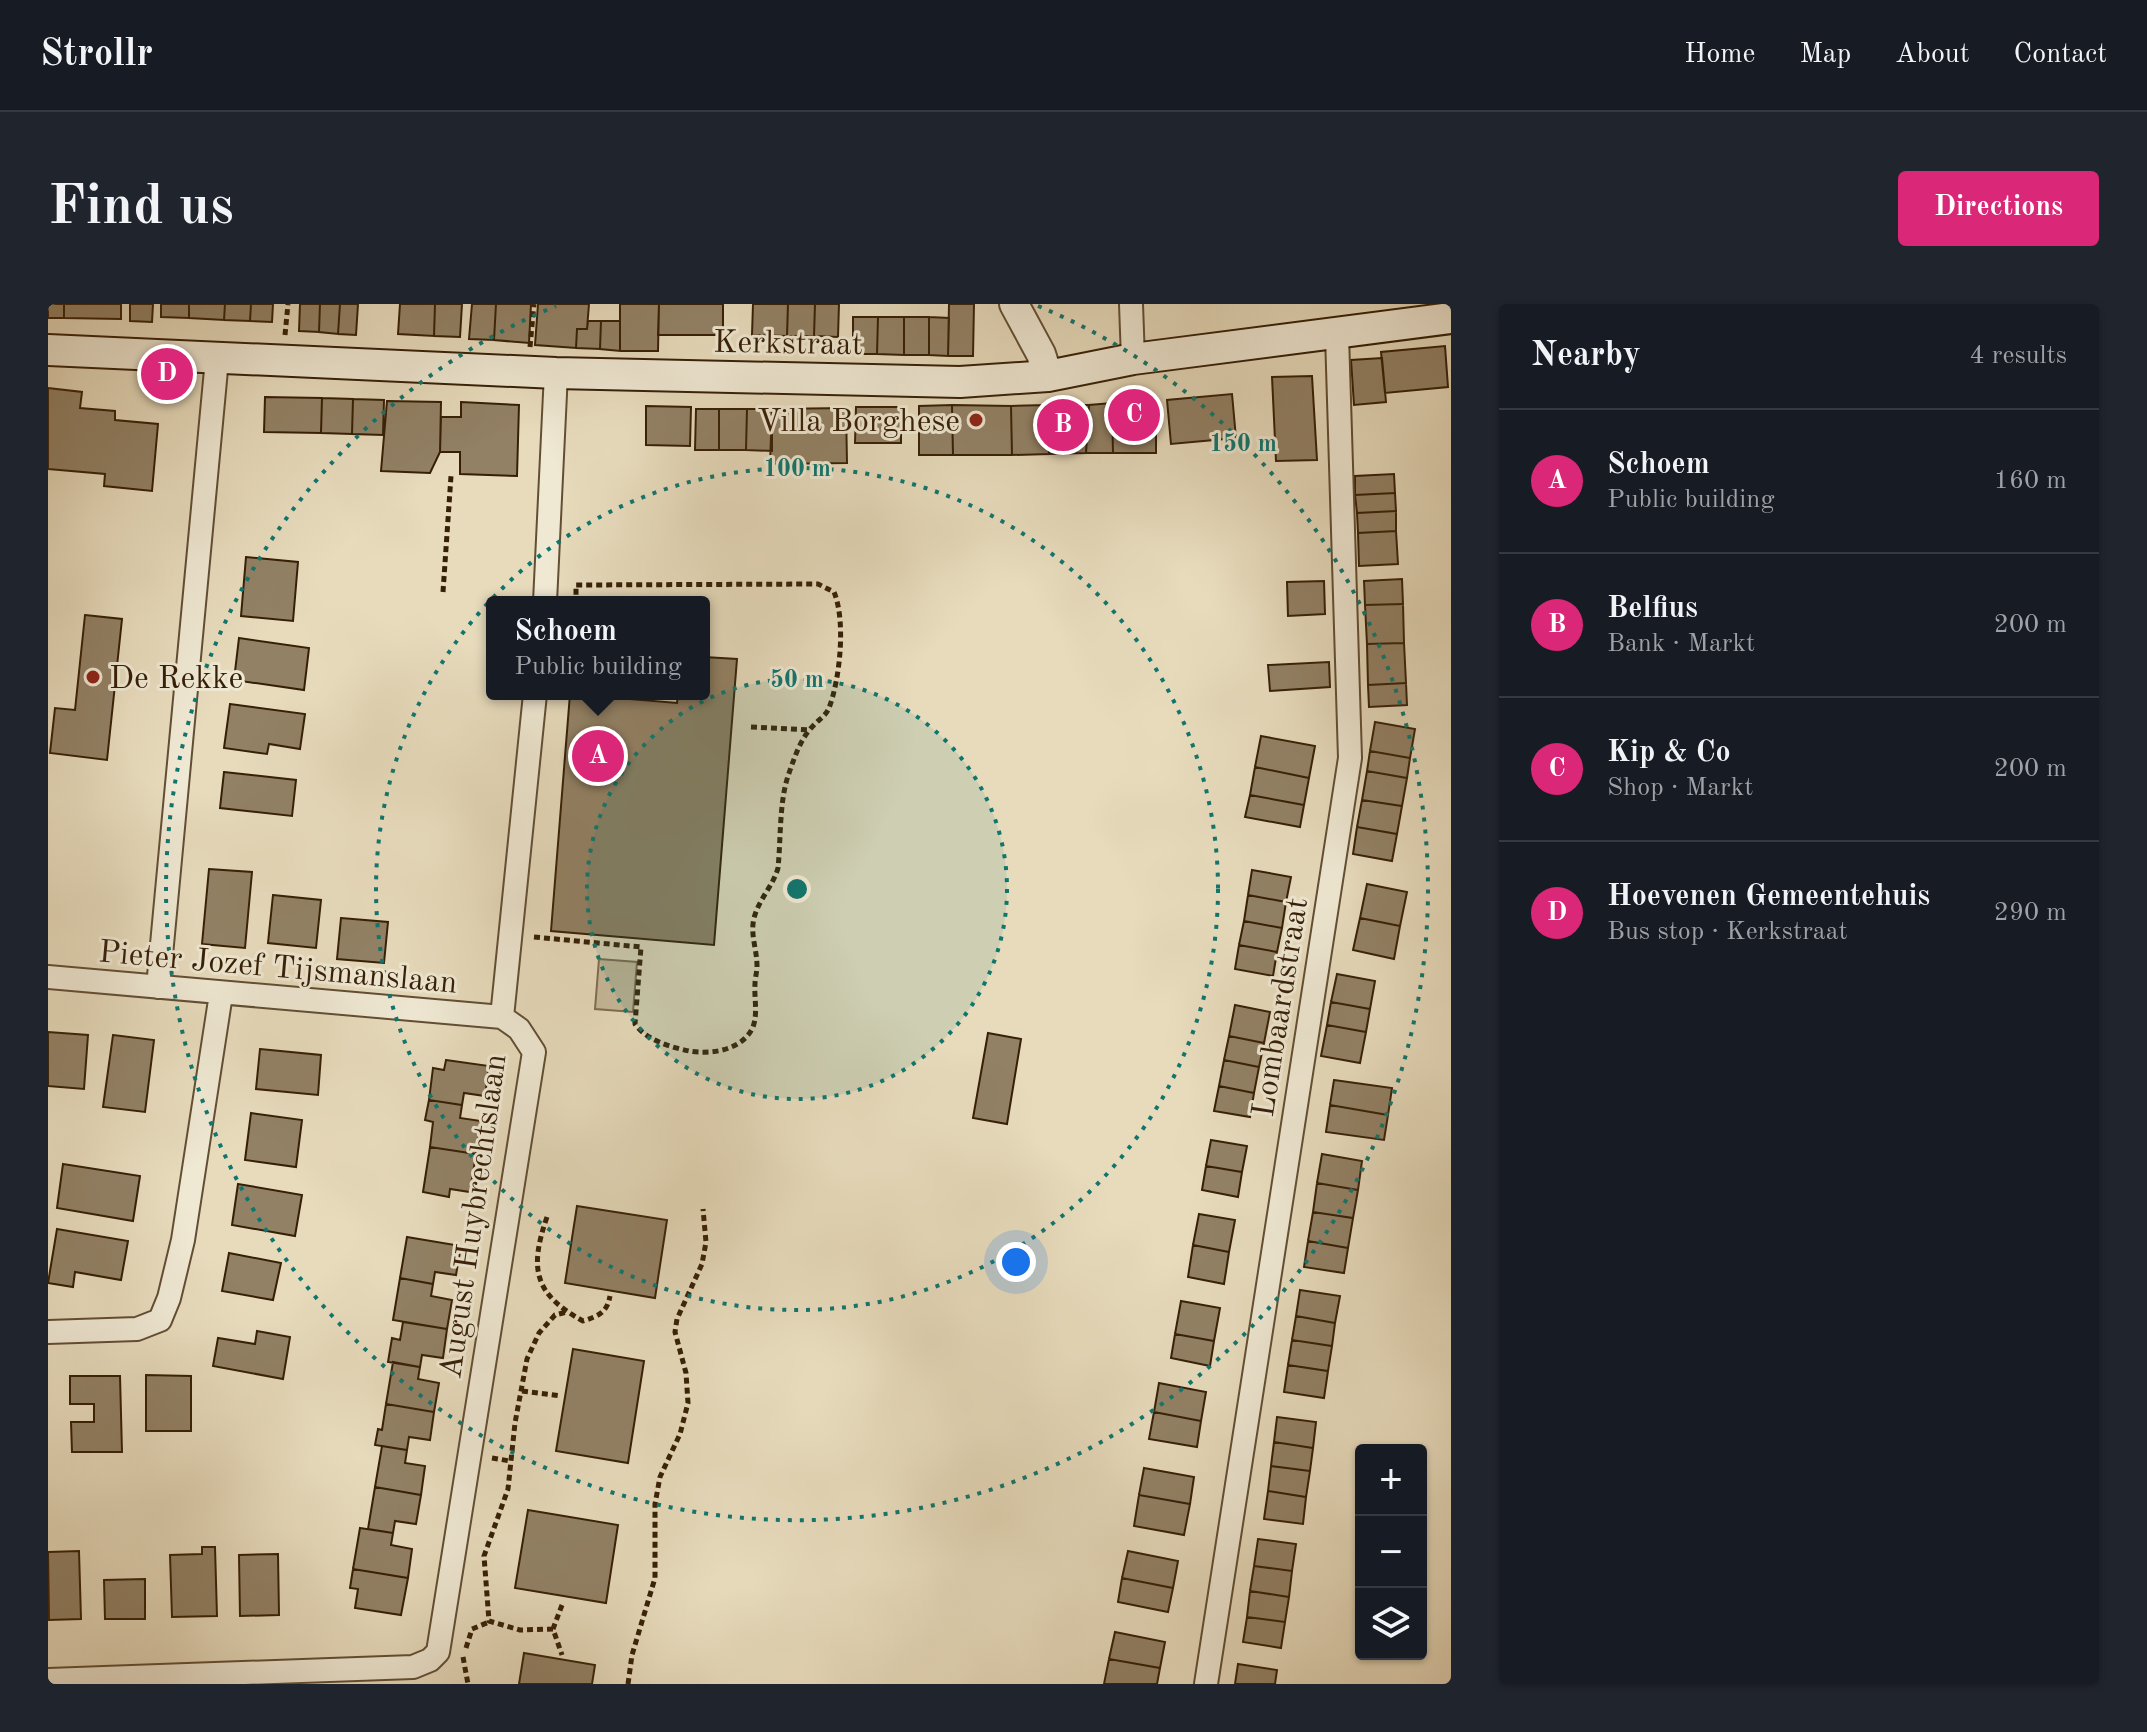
<!DOCTYPE html>
<html lang="en">
<head>
<meta charset="utf-8">
<style>
  :root { --surface:#171b24; --page:#20242c; --text:#f1f3f6; --muted:#9ea1a6; --line:#363941; --accent:#db2777 }
  body { margin:0; font-family:"Old Standard TT",serif; background:var(--page); color:var(--text) }
  .controls { position:absolute; right:24px; bottom:24px; display:grid; overflow:hidden; border-radius:8px; box-shadow:0 2px 6px #0004 }
  .controls button { width:72px; height:72px; display:grid; place-items:center; padding:0; border:0; border-bottom:2px solid var(--line); background:var(--surface); color:var(--text); font:40px sans-serif }
  .you { position:absolute; left:968px; top:958px; width:28px; height:28px; margin:-20px; border:6px solid #fff; border-radius:50%; background:#1a73e8; box-shadow:0 0 0 12px #1a73e833 }
  .badge { display:grid; place-items:center; width:52px; height:52px; border-radius:50%; background:var(--accent); color:#fff; font-size:26px; font-weight:700 }
  .pin { position:absolute; translate:-50% -50%; border:4px solid #fff; box-shadow:0 2px 8px #0006 }
  .popup { position:absolute; left:438px; top:292px; width:224px; height:104px; box-sizing:border-box; display:grid; place-content:center; border-radius:8px; background:var(--surface); filter:drop-shadow(0 2px 6px #0005); font-size:26px; white-space:nowrap; color:var(--muted) }
  .popup b { font-size:30px; color:var(--text) }
  .popup::after { content:''; position:absolute; left:50%; top:100%; margin-left:-16px; border:16px solid transparent; border-top-color:var(--surface) }
  .list { margin:0; padding:0; list-style:none }
  h2 { display:flex; justify-content:space-between; align-items:center; height:104px; margin:0; padding:0 32px; font-size:34px }
  h2 small { font-size:26px; font-weight:400; color:var(--muted) }
  .list li { display:grid; grid-template-columns:52px 1fr auto; gap:24px; align-items:center; box-sizing:border-box; height:144px; padding:0 32px; border-top:2px solid var(--line) }
  .list b { display:block; font-size:30px; white-space:nowrap }
  .list p { margin:0; font-size:26px; white-space:nowrap; color:var(--muted) }
  .list em { font-size:26px; font-style:normal; color:var(--muted) }
  .icon { flex:none; width:44px; height:44px; fill:none; stroke:currentColor; stroke-width:2; stroke-linecap:round; stroke-linejoin:round }
  .map { position:relative; flex:none; width:1403px; height:1380px; overflow:hidden; border-radius:8px }
  header { display:flex; align-items:center; gap:48px; box-sizing:border-box; height:112px; padding:0 40px; background:var(--surface); border-bottom:2px solid var(--line) }
  header strong { font-size:38px }
  nav { display:flex; gap:44px; margin-inline-start:auto; font-size:28px }
  .intro { display:flex; align-items:center; justify-content:space-between; box-sizing:border-box; height:192px; padding:0 48px }
  h1 { margin:0; font-size:56px }
  .button { padding:20px 36px; border-radius:8px; background:var(--accent); color:#fff; font-size:28px; font-weight:700 }
  main { display:flex; gap:48px; padding:0 48px }
  aside { flex:1; background:var(--surface); border-radius:8px; box-shadow:0 2px 6px #0004 }
  .map>svg:first-child { display:block }
  .green { fill:#c9bb9d; stroke:#806d52; stroke-width:2 }
  .building { fill:#928165; stroke:#361f07; stroke-width:2 }
  .lines { fill:none; stroke-linecap:round; stroke-linejoin:round }
  .minor-casing { stroke:#624e34; stroke-width:26 }
  .tertiary-casing { stroke:#624e34; stroke-width:32 }
  .secondary-casing { stroke:#361f07; stroke-width:34 }
  .path { stroke:#361f07; stroke-width:5; stroke-dasharray:6 4; stroke-linecap:butt }
  .minor { stroke:#efe8d3; stroke-width:22 }
  .tertiary { stroke:#efe8d3; stroke-width:28 }
  .secondary { stroke:#efe8d3; stroke-width:30 }
  .ring { fill:none; stroke:#0f766e; stroke-width:4; stroke-dasharray:4 8 }
  .poi-dot { fill:#8f2418; stroke:#efe8d3; stroke-width:3 }
  .labels { text-anchor:middle; stroke-width:6; stroke-linejoin:round; paint-order:stroke }
  .street-label { font-size:32px; fill:#361f07; stroke:#efe8d3 }
  .poi-label { font-size:32px; fill:#361f07; stroke:#efe8d3; text-anchor:end }
  .centre { fill:#0f766e; stroke:#efe8d3; stroke-width:4 }
  .ring-label { font-size:24px; text-anchor:middle; font-weight:bold; fill:#0f766e; stroke:#efe8d3; stroke-width:6; stroke-linejoin:round; paint-order:stroke }
</style>
</head>
<body>
<header>
<strong>Strollr</strong>
<nav><a>Home</a><a>Map</a><a>About</a><a>Contact</a></nav>
</header>
<div class="intro"><h1>Find us</h1><a class="button">Directions</a></div>
<main>
<div class="map">
<svg width="1403" height="1380" viewBox="0 0 1403 1380">
  <rect width="100%" height="100%" fill="#e7dbbc"/>
  <filter id="stains"><feTurbulence type="fractalNoise" baseFrequency=".0025" numOctaves="4"/><feColorMatrix values="0 0 0 0 .2 0 0 0 0 .09 0 0 0 0 .02 0 0 0 .5 -.17"/></filter>
  <radialGradient id="worn" r=".72"><stop offset=".6" stop-color="#630" stop-opacity="0"/><stop offset="1" stop-color="#630" stop-opacity=".3"/></radialGradient>
  <path class="green" d="M551,655L589,658L585,708L547,705Z"/>
  <path class="building" d="M0,0H16V14H0Z
    M16,0H73V15L16,14Z
    M82,0H105L104,18L82,17Z
    M113,0H141V14L113,13Z
    M141,0H177L176,16L141,14Z
    M177,0H203L202,17L176,16Z
    M203,0H225L224,18L202,17Z
    M252,0H272L271,28L251,27Z
    M272,0H292L290,30L271,28Z
    M292,0H310L308,31L290,30Z
    M352,0H387L386,32L350,30Z
    M387,0H414L412,33L386,32Z
    M424,0H448L446,36L421,35Z
    M448,0H483L481,39L446,36Z
    M490,0H541L539,25H529L528,44L487,41Z
    M572,0H611L610,47H572Z
    M611,0H675V31H610Z
    M705,0H740L739,32L704,31Z
    M740,0H767L766,32H739Z
    M767,0H791L790,33L766,32Z
    M901,0H926L925,52H900Z
    M805,13H830L829,50H805Z
    M830,13H856V51L829,50Z
    M856,13H881V51H856Z
    M881,13L901,14L900,52L881,51Z
    M540,17H553L552,45L528,44L529,25H539Z
    M553,17H572V47L552,45Z
    M1397,42L1400,83L1337,89L1333,48Z
    M1334,54L1338,98L1306,101L1303,56Z
    M1264,72L1269,156L1228,157L1224,73Z
    M0,84L34,88L32,104L67,107V116L110,120L104,187L56,182L57,170L0,165Z
    M1184,90L1188,134L1123,140L1119,96Z
    M217,93L274,94L273,129L216,128Z
    M274,94L305,95L304,130L273,129Z
    M305,95L336,96L335,131L304,130Z
    M339,97L393,98L392,148L382,169L333,167Z
    M413,98L471,101L469,172L412,170V148H392L393,113H413Z
    M1108,98V149H1065L1064,99Z
    M1064,99L1065,149H1038L1041,101Z
    M904,101L963,102L964,151H905Z
    M904,101L905,151H871V102Z
    M998,101H1041L1038,149L1001,150Z
    M998,101L1001,150L964,151L963,102Z
    M598,102L643,103L642,142L598,141Z
    M808,103H853V139H807Z
    M798,104L799,159L722,160L724,105Z
    M648,105H671V146H647Z
    M671,105H699L698,146H671Z
    M699,105H724V147L698,146Z
    M1346,170L1347,189L1307,191V172Z
    M1347,189L1348,207L1309,209L1307,191Z
    M1348,207V227L1310,229L1309,209Z
    M1348,227L1350,260L1311,262L1310,229Z
    M198,253L250,258L245,317L193,312Z
    M1354,275L1355,300L1317,301L1316,277Z
    M1276,277L1277,310L1240,312L1239,278Z
    M1355,300L1356,339L1319,340L1317,301Z
    M37,311L74,315L59,456L2,449L7,404L27,406Z
    M191,334L261,344L256,386L186,376Z
    M1356,339L1358,379L1320,381L1319,340Z
    M656,353L689,355L666,641L503,627L522,390L629,399L630,390H656Z
    M1281,358L1282,383L1222,387L1220,361Z
    M1358,379L1359,401L1321,403L1320,381Z
    M182,400L257,410L252,445L221,440L219,450L176,444Z
    M1327,418L1367,425L1362,454L1322,447Z
    M1213,432L1267,442L1261,474L1207,463Z
    M1322,447L1362,454L1359,474L1319,467Z
    M1207,463L1261,474L1256,501L1202,491Z
    M1319,467L1359,474L1354,502L1314,496Z
    M176,468L248,476L244,512L172,504Z
    M1202,491L1256,501L1252,523L1197,513Z
    M1314,496L1354,502L1349,530L1309,523Z
    M1309,523L1349,530L1344,557L1305,550Z
    M161,565L204,568L197,644L154,640Z
    M1204,566L1243,573L1238,598L1200,591Z
    M1319,580L1359,588L1352,622L1312,614Z
    M225,591L273,596L268,644L220,639Z
    M1200,591L1238,598L1234,624L1196,617Z
    M293,614L340,618L336,659L289,655Z
    M1312,614L1352,622L1346,655L1305,646Z
    M1196,617L1234,624L1229,648L1191,641Z
    M1191,641L1229,648L1225,672L1187,665Z
    M1289,670L1327,677L1322,705L1283,698Z
    M1283,698L1322,705L1318,728L1279,721Z
    M1187,701L1222,708L1216,739L1181,732Z
    M1279,721L1318,728L1312,759L1273,752Z
    M0,728L40,731L36,785L0,782Z
    M940,729L973,735L959,820L925,814Z
    M65,731L106,736L97,808L55,803Z
    M1181,732L1216,739L1211,763L1176,756Z
    M212,745L273,751L270,791L208,785Z
    M398,756L441,762L437,792L416,789L414,801L381,796L385,764L396,766Z
    M1176,756L1211,763L1206,789L1171,782Z
    M1286,776L1344,784L1340,811L1282,801Z
    M1171,782L1206,789L1202,813L1166,807Z
    M381,796L414,801L412,814L433,817L428,850L382,843L385,818L377,816Z
    M1282,801L1340,811L1336,836L1278,828Z
    M203,809L254,816L248,863L197,856Z
    M1163,836L1199,842L1194,868L1158,862Z
    M382,843L428,850L422,888L402,885L401,893L375,888Z
    M1274,850L1314,857L1310,886L1269,879Z
    M15,860L92,872L85,917L9,904Z
    M1158,862L1194,868L1190,893L1154,886Z
    M1269,879L1310,886L1305,914L1265,908Z
    M190,880L254,891L247,932L184,921Z
    M529,902L619,916L607,994L517,979Z
    M1265,908L1305,914L1300,944L1260,937Z
    M1151,910L1187,916L1181,948L1145,941Z
    M9,925L80,937L73,976L27,968L25,983L0,979Z
    M359,933L413,942L408,971L387,968L385,980L352,974Z
    M1260,937L1300,944L1296,969L1256,963Z
    M1145,941L1181,948L1176,980L1140,973Z
    M181,949L233,959L225,996L174,987Z
    M352,974L385,980L383,992L404,996L399,1025L345,1016Z
    M1252,986L1292,992L1287,1019L1248,1012Z
    M1133,997L1172,1004L1166,1037L1127,1030Z
    M1248,1012L1287,1019L1284,1042L1244,1036Z
    M355,1018L399,1025L395,1054L374,1051L372,1063L340,1058L344,1034L352,1036Z
    M209,1027L242,1033L235,1075L165,1062L170,1034L207,1040Z
    M1127,1030L1166,1037L1162,1062L1123,1054Z
    M1244,1036L1284,1042L1280,1067L1240,1061Z
    M525,1045L596,1057L580,1159L508,1147Z
    M345,1058L372,1063L370,1075L391,1079L386,1108L338,1100Z
    M1240,1061L1280,1067L1276,1094L1236,1088Z
    M98,1071L143,1072V1127H98Z
    M22,1072H72L74,1148H24L23,1118H46V1100H22Z
    M1111,1079L1158,1088L1153,1117L1106,1108Z
    M338,1100L386,1108L382,1136L361,1133L359,1146L327,1141L330,1125L334,1126Z
    M1106,1108L1153,1117L1149,1143L1101,1135Z
    M1229,1113L1268,1118L1265,1144L1226,1138Z
    M1226,1138L1265,1144L1262,1167L1223,1162Z
    M334,1142L359,1146L357,1159L377,1162L373,1191L327,1183Z
    M1223,1162L1262,1167L1258,1193L1220,1187Z
    M1096,1164L1146,1173L1142,1200L1091,1191Z
    M327,1183L373,1191L368,1220L347,1217L345,1229L320,1225Z
    M1220,1187L1258,1193L1255,1220L1216,1215Z
    M1091,1191L1142,1200L1136,1231L1086,1222Z
    M480,1206L570,1221L558,1299L467,1284Z
    M312,1224L345,1229L343,1241L364,1245L360,1274L305,1265Z
    M1210,1235L1248,1240L1244,1267L1206,1262Z
    M154,1243H167L169,1312L124,1313L122,1251L154,1250Z
    M31,1247L33,1315L1,1316L0,1248Z
    M1080,1247L1130,1257L1125,1284L1074,1274Z
    M230,1250L231,1311L192,1312L191,1251Z
    M1206,1262L1244,1267L1241,1293L1202,1287Z
    M305,1265L360,1274L353,1311L307,1304L310,1285L302,1284Z
    M1074,1274L1125,1284L1120,1308L1070,1298Z
    M97,1275V1315H57L56,1276Z
    M1202,1287L1241,1293L1237,1318L1199,1313Z
    M1199,1313L1237,1318L1233,1344L1195,1338Z
    M1067,1328L1117,1338L1112,1364L1061,1355Z
    M476,1349L547,1361L544,1380H471Z
    M1061,1355L1112,1364L1109,1380H1056Z
    M1190,1360L1229,1366L1227,1380H1187Z"/>
  <g class="lines">
    <g class="minor-casing">
      <path id="minor" d="M1083,0L1085,55
        M497,298L508,69
        M0,673L454,713L471,725L486,748L390,1348L382,1356L365,1363L0,1376
        M110,683L169,55
        M454,713L487,390
        M0,1028L89,1025L112,1016L121,994L135,936L173,690
        M1158,1380L1302,454L1289,31"/>
    </g>
    <g class="tertiary-casing">
      <path id="tertiary" d="M966,0L993,50L1000,72"/>
    </g>
    <g class="secondary-casing">
      <path id="secondary" d="M0,46L508,69L912,78L1000,72L1085,55L1403,14"/>
    </g>
    <path class="path" d="M237,31L240,0
      M482,43L486,0
      M395,288L403,172
      M703,423L762,426
      M486,633L593,643L587,720C598,736 622,743 641,747C663,751 695,746 705,723C710,709 706,694 707,680C707,674 709,668 709,662C709,645 702,631 706,614C711,595 725,582 730,564C733,535 731,500 740,472C746,455 752,435 765,422C771,415 777,413 781,404C792,375 798,317 786,288L770,280L528,281V298
      M499,913C481,965 486,990 535,1017C550,1012 559,1009 562,992
      M474,1087L513,1092
      M444,1154L462,1157
      M514,1301L505,1325L514,1351
      M505,1325L472,1326L441,1317L436,1252L460,1185L467,1119L479,1055L491,1029L507,1011L519,1008
      M418,1344L424,1325L441,1318
      M415,1353L420,1380
      M580,1380L584,1351L607,1274V1200L612,1173L632,1130L640,1099L638,1069L627,1028L629,1015L654,960L658,938L655,905"/>
    <use href="#minor" class="minor"/>
    <use href="#tertiary" class="tertiary"/>
    <use href="#secondary" class="secondary"/>
  </g>
  <circle cx="749" cy="585" r="210" fill="#0f766e" fill-opacity=".12"/>
  <g class="ring">
    <circle cx="749" cy="585" r="210"/>
    <circle cx="749" cy="585" r="421"/>
    <path d="M990 2A631 631 0 1 1 508 2"/>
  </g>
  <g class="poi-dot">
    <circle cx="928" cy="116" r="8"/>
    <circle cx="45" cy="373" r="8"/>
  </g>
  <g class="labels">
    <g class="street-label">
      <text transform="translate(740 38) rotate(1)" y="11">Kerkstraat</text>
      <text transform="translate(230 662) rotate(5)" y="11">Pieter Jozef Tijsmanslaan</text>
      <text transform="translate(1231 703) rotate(-81)" y="11">Lombaardstraat</text>
      <text transform="translate(424 912) rotate(-82)" y="11">August Huybrechtslaan</text>
    </g>
    <g class="poi-label">
      <text x="912" y="127">Villa Borghese</text>
      <text x="61" y="384" text-anchor="start">De Rekke</text>
    </g>
  </g>
  <circle cx="749" cy="585" r="12" class="centre"/>
  <g class="ring-label">
    <text x="1195" y="147">150 m</text>
    <text x="749" y="172">100 m</text>
    <text x="749" y="383">50 m</text>
  </g>
  <rect width="100%" height="100%" filter="url(#stains)"/>
  <rect width="100%" height="100%" fill="url(#worn)"/>
</svg>
<div class="controls">
<button>+</button>
<button>−</button>
<button><svg class="icon" aria-label="layers" viewBox="0 0 24 24"><path d="M12 4l9 5-9 5-9-5zM3 14l9 5 9-5"/></svg></button>
</div>
<div class="you"></div>
<div class="pin badge" style="left:550px;top:452px">A</div>
<div class="popup"><b>Schoem</b>Public building</div>
<div class="pin badge" style="left:1015px;top:121px">B</div>
<div class="pin badge" style="left:1086px;top:111px">C</div>
<div class="pin badge" style="left:119px;top:70px">D</div>
</div>
<aside>
<h2>Nearby<small>4 results</small></h2>
<ul class="list">
<li><span class="badge">A</span><div><b>Schoem</b><p>Public building</p></div><em>160 m</em></li>
<li><span class="badge">B</span><div><b>Belfius</b><p>Bank · Markt</p></div><em>200 m</em></li>
<li><span class="badge">C</span><div><b>Kip &amp; Co</b><p>Shop · Markt</p></div><em>200 m</em></li>
<li><span class="badge">D</span><div><b>Hoevenen Gemeentehuis</b><p>Bus stop · Kerkstraat</p></div><em>290 m</em></li>
</ul>
</aside>
</main>
</body>
</html>
